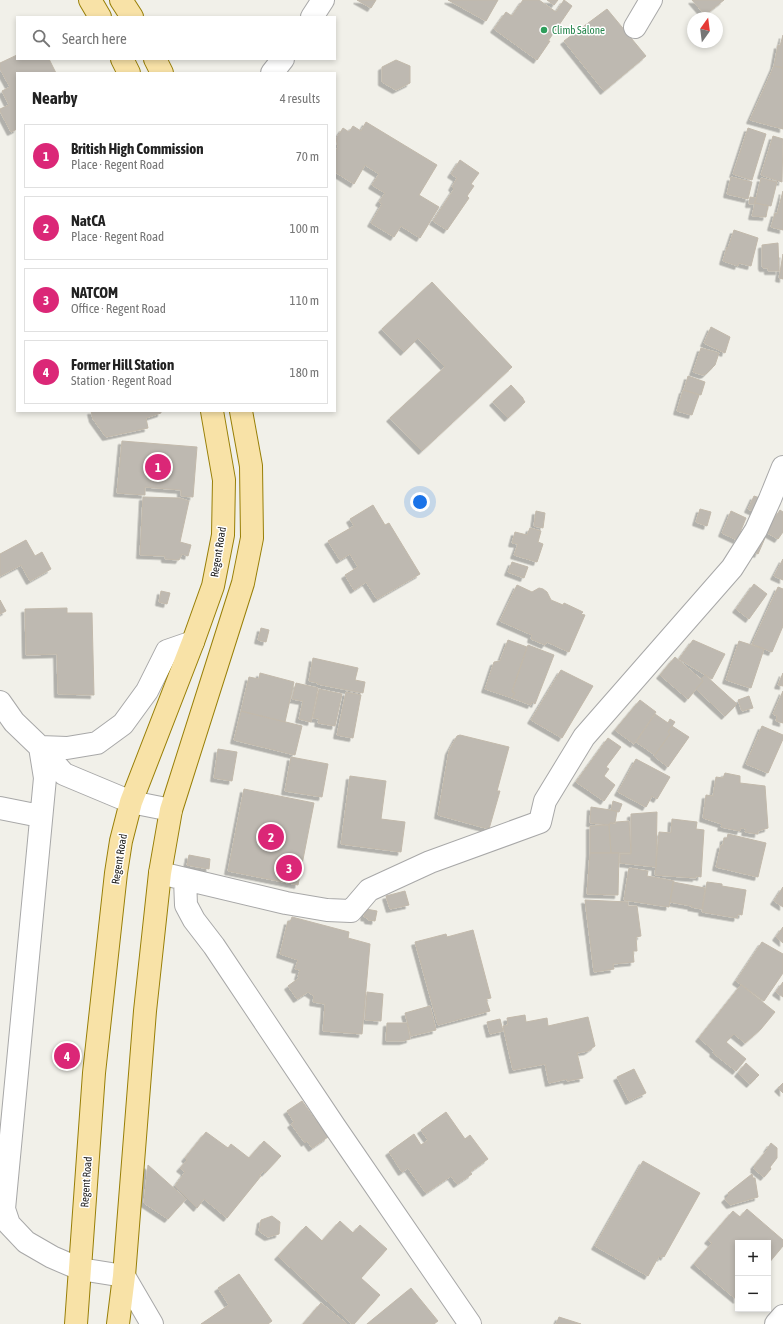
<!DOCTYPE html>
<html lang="en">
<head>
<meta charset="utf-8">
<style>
  :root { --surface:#fff; --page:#f6f6f6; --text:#222; --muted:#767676; --line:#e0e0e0; --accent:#db2777 }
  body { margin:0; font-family:"Asap Condensed",sans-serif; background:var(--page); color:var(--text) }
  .controls { position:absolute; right:12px; bottom:12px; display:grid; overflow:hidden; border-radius:0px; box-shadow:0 2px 6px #0003 }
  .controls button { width:36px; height:36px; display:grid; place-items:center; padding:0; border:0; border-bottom:1px solid var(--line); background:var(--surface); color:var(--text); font:20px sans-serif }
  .compass { position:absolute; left:687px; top:12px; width:36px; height:36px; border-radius:50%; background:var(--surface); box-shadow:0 2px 6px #0003; rotate:14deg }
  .you { position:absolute; left:420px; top:502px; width:14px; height:14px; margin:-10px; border:3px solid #fff; border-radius:50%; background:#1a73e8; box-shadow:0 0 0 6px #1a73e833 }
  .badge { display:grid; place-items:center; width:26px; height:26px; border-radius:50%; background:var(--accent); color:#fff; font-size:13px; font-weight:700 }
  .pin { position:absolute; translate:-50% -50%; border:2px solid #fff; box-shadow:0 1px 4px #0006 }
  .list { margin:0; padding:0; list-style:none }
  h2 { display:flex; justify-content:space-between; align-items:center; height:52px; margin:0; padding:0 16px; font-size:17px }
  h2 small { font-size:13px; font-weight:400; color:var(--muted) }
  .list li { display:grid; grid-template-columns:26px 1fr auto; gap:12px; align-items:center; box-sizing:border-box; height:64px; margin:0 8px 8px; padding:0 8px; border:1px solid var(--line); border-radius:0px }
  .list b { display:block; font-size:15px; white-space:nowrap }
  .list p { margin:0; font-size:13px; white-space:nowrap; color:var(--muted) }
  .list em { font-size:13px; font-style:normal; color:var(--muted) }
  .icon { flex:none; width:22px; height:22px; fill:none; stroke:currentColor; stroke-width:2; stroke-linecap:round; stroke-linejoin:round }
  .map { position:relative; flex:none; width:783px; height:1324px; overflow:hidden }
  .search { position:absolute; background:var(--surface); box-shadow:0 2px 6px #0003; left:16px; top:16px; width:320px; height:44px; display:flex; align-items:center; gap:10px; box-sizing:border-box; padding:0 14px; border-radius:0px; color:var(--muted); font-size:15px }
  .panel { position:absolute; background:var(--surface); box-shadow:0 2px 6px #0003; left:16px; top:72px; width:320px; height:340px; border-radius:0px }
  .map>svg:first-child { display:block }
  .building { fill:#beb9b1; stroke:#c2b9ab; filter:url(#shadow) }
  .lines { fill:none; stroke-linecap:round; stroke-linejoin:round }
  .street-casing { stroke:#a8a8a8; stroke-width:24 }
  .primary-casing { stroke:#987f07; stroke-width:24 }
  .street { stroke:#fff; stroke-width:22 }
  .primary { stroke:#f8e2a7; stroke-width:22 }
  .leisure-dot { fill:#2e9e5b; stroke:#fff; stroke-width:1.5 }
  .labels { text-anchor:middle; stroke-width:3; stroke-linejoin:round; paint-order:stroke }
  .leisure-label { font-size:11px; fill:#27864d; stroke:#fff; text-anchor:start }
  .street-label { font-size:11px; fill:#212121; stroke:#fff }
</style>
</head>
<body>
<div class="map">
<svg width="783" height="1324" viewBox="0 0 783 1324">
  <defs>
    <filter id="shadow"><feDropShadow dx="-3.5" dy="3.5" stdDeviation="0" flood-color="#0004"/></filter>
  </defs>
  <rect width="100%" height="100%" fill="#f1f0e9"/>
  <path class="building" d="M357,0H376L371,8Z
    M448,0H498L486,21Z
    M523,0H539L556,12L564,0L572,6L548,41H550L537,60L494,29L506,12L512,16Z
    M547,0H558L554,5Z
    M692,0H724L705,15Z
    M607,9L646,56L604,91L564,41Z
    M783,35V68L774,66L778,45L780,46Z
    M17,55V59H49L56,73H17V129L11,132L0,111V109L9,105L2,91L10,87L0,69V63Z
    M396,60L410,66V83L396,90L382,82V67Z
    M774,66L783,68V129L750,120Z
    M366,122L437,165L419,195L439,207L420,238L401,226L394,237L371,223L382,204L379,202L385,193L372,185L379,174L365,165L354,184L335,172V152L338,147L336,139L343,128L349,132L353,126L361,131Z
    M748,128L766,134L752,180L733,174Z
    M773,136L783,139L782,182L761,175Z
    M460,160L479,173L471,184L474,186L467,196L469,198L447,230L433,221L454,189L452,187L457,178L451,174Z
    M731,177L752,182L748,199L727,194Z
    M761,178L777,182L771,206L755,203Z
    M783,191V230L771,227L775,213L777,214Z
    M750,197L756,198L754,204H749Z
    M755,203L768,206L766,217L752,216Z
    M734,230L758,238L751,266L739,263L738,266L723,261L727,247L728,248Z
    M778,243L779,271H768V268H763L762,266V245Z
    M783,254V279L779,278Z
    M432,282L512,367L422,451L390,418L445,367L418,338L404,352L382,329Z
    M711,327L730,337L725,353L704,343Z
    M701,348L719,353L715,365L706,374L703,375L693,372Z
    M688,376L705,382L701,395L684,390Z
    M511,385L523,398V399L525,402L508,418L493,402Z
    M683,390L699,395L692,415L677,411Z
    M91,411H161V413L146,418L148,428L106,437L93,419Z
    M122,441L197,447L193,497L181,496V490L145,487V495L117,493Z
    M754,496L760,498L755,512L748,509Z
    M143,497L179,498L189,501L180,542L191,545L188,556L182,554L179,560L165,559V556L140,555Z
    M373,505L385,525L389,523L420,574L377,599L366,582L354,590L345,575L358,567L350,554L340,560L328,541L354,526L350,519Z
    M700,509L711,512L707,526L696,522Z
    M780,510L783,512V532L778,539L764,531L772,518L774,519Z
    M536,511L545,513L543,528L534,526Z
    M731,511L746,518L737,540L722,533Z
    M530,528L541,531L538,542L543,544L537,562L514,555L518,544L512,543L515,532L527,535Z
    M757,535L765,538L758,554L750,550Z
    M26,540L35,556L42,552L51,569L30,581L21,565L0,576V554Z
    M783,559V580L774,576Z
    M512,562L528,567L524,578L508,572Z
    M754,584L767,594L749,619L736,609Z
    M517,585L532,592L539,588L543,589L547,592L551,600L563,605L564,603L583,612L581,614L585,615L569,652L547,642L545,645L531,639L532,635L500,621Z
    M778,587L783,589V626L772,652L752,644Z
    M161,591L170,593L167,604L159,602Z
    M0,600L6,611L0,614Z
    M67,608V613H92L94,695L58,694L57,654L26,655L25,609Z
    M261,628L269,630L266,642L258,640Z
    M508,640L527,647L512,691L515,693L512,698L485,689L494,662L500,661Z
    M693,640L725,654L712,679L679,659Z
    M739,641L764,649L751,688L726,680Z
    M528,645L554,655L535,704L532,702L531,705L512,698L515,693L512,692Z
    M675,657L703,681L688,699L660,675Z
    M313,658L358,668L355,680L365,682L363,693L317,684L318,683L309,681Z
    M561,670L593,686L562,738L531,720Z
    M260,673L294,682L285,722L241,711L249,677L259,679Z
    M783,673V686L778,685Z
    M705,675L737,704L725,716L696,689L703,681L701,679Z
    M296,683L318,688L311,722L299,719L303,701L292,699Z
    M319,689L342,694L335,726L318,723L319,719L313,718Z
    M783,691V723L776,721L777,716L773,714Z
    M346,692L361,695L353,738L337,735Z
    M749,696L753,708L742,711L738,700Z
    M640,700L656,712L634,744L615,730Z
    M241,711L302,726L295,755L234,740Z
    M655,714L668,723L670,719L675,722L668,732L670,734L655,755L636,742Z
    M672,726L689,737L668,767L654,756L670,734L668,732Z
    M762,726L783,735V739L768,773L746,764Z
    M460,735L509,747L497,791H500L489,829L438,815L449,751L457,736Z
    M608,738L621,747L606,767L609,769L604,776L615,785L604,801L576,782Z
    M218,749L237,752L232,781L214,778Z
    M291,757L328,764L322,797L285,791Z
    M636,759L670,777L657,799L652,796L646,807L618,792Z
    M725,773L740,776V783L765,786L768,828L758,831V834L745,832L746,829L741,828L740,831L721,827L722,824L703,818L706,795L713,796L716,777L723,778Z
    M350,776L386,781L381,819L405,822L401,852L341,844Z
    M244,789L314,803L298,885L228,871Z
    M613,801L622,804L619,812L611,810Z
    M591,807L617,811L615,823H610L609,825L590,823Z
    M657,812L656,867L620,863V854H631V814Z
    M672,819L697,822L696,829L704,830L701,877L696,876V878L655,875L659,832L671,833Z
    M629,821L631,853H611L609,825L610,823L615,824L616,822Z
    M609,825L611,853H590V826Z
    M728,834L766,843L758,877L716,867L721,845H723L724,838H727Z
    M590,853H619L618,895L587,894Z
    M189,855L210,859L209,869L187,865Z
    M629,868L648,871L647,876L674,881L669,907L624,900Z
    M673,882L705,888L702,909L691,907L692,906L670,902Z
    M707,882L722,884V886L746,890L742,915L738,914L737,918L702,912Z
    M783,887V907L774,901Z
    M405,891L409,905L390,909L386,896Z
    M585,900L628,902V906H637L641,936L636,937L637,951H633L634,962L613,964L614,969L594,972Z
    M366,909L377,911L375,921L368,920V918L364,917Z
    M292,917L349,932L348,938L370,944L362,1034L323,1031L325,1004L313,1002L314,996L308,992L297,999L288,986L299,978L298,976L300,970L295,969L298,960L280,954L288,921L290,922Z
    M783,927V943L776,937Z
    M473,930L491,998L486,999L490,1011L438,1025L415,942L446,934L447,937Z
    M762,942L783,954V973L764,1001L736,981Z
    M783,982V997L776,992Z
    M741,985L775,1012L761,1029L745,1043L734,1034L726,1042L746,1059L736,1071L713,1053L714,1051L699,1038Z
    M367,992L383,994L381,1021L365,1020Z
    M430,1006L436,1030L411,1036L405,1013Z
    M525,1015L526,1022L547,1018L548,1026L588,1017L595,1046L588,1051L577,1053L583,1078L567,1081V1079L549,1083L545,1064L513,1070L503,1026L508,1025L507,1018Z
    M500,1019L503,1031L490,1034L487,1022Z
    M387,1023H407L410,1039L403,1041H386Z
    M746,1063L759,1075L750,1084L738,1073Z
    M634,1069L646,1093L629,1101L617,1077Z
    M783,1083V1093L778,1088Z
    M302,1101L328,1137L312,1148L307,1141L305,1143L291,1124L294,1122L287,1111Z
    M446,1112L465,1139L470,1135L488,1159L470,1172L472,1174L457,1184L451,1176L426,1193L408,1168L402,1172L389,1152L414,1134L421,1145L428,1140L421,1130Z
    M206,1132L228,1148L231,1144L249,1158L264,1141L281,1156L265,1173L263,1171L259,1176H261L227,1218L204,1199L197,1208L175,1186L185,1172L180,1168L187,1160L185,1158Z
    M771,1143L777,1148V1158L770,1167L771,1169L764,1177L754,1169L755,1167L754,1166L768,1149H767Z
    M643,1161L700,1193L664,1257L662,1255L661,1258L659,1256L648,1276L595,1246Z
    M148,1165L186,1199L168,1219L144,1203Z
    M752,1174L753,1178H755L758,1197L730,1205L725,1199L729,1195L728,1193Z
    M747,1209L783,1240V1246L768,1264V1243H738L737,1300L694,1264L712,1243L708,1240L733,1211L740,1217Z
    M272,1216L280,1222L279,1234L268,1237L259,1231L261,1220Z
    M340,1221L353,1233L360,1225L387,1249L361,1278L380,1295L354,1324H352L278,1256L306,1226L322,1241Z
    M239,1274L272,1321L268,1324H201L229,1305L218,1288Z
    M411,1288L438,1321L434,1324H367Z
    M321,1303L347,1324H303Z
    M559,1317L581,1324H556Z"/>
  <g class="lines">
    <g class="street-casing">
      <path id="street" d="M312,17L323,0
        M635,27L651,0
        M272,73L283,59
        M0,702L14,722L40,747L64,774L131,802L171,810
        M40,747L45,778L4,1209L9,1224L26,1242L52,1257L80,1269L124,1276L152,1324
        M40,747L67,748L97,743L123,724L147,691L167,651L193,642
        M0,808L40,816
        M160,873L286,903L327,910L351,911L369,890L430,862L540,822L545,801L584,737L732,568L756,530L770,499L783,467
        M185,879L186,905L194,920L214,946L335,1127L470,1324
        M776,1324L783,1316"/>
    </g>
    <g class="primary-casing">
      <path id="primary" d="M90,0L100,17
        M121,0L132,17
        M122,59L129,73
        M155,59L162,73
        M76,1324L94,1073L116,873L121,841L131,802L193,642L213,586L223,535L224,480L212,411
        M118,1324L124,1276L145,1011L160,873L171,810L243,583L252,538L251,466L241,411"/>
    </g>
    <use href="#street" class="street"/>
    <use href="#primary" class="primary"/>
  </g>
  <circle class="leisure-dot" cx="544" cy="30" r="4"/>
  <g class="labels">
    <g class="leisure-label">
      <text x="552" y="34">Climb Salone</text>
    </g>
    <g class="street-label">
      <text transform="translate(218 552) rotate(-81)" y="4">Regent Road</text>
      <text transform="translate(119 859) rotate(-81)" y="4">Regent Road</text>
      <text transform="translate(86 1182) rotate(-86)" y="4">Regent Road</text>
    </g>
  </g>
</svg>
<div class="controls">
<button>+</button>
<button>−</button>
</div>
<svg class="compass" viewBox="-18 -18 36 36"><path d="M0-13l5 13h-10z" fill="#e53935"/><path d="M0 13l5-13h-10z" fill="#767676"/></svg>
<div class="you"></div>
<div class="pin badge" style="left:158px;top:467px">1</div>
<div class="pin badge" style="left:271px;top:837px">2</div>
<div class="pin badge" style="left:289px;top:868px">3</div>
<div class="pin badge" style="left:67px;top:1056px">4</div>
<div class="search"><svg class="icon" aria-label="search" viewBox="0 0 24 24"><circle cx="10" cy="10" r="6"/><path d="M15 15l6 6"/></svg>Search here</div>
<section class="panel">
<h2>Nearby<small>4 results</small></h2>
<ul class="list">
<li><span class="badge">1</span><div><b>British High Commission</b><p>Place · Regent Road</p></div><em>70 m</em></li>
<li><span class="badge">2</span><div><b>NatCA</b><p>Place · Regent Road</p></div><em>100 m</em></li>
<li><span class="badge">3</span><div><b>NATCOM</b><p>Office · Regent Road</p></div><em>110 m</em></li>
<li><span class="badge">4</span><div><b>Former Hill Station</b><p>Station · Regent Road</p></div><em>180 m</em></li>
</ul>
</section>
</div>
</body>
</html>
